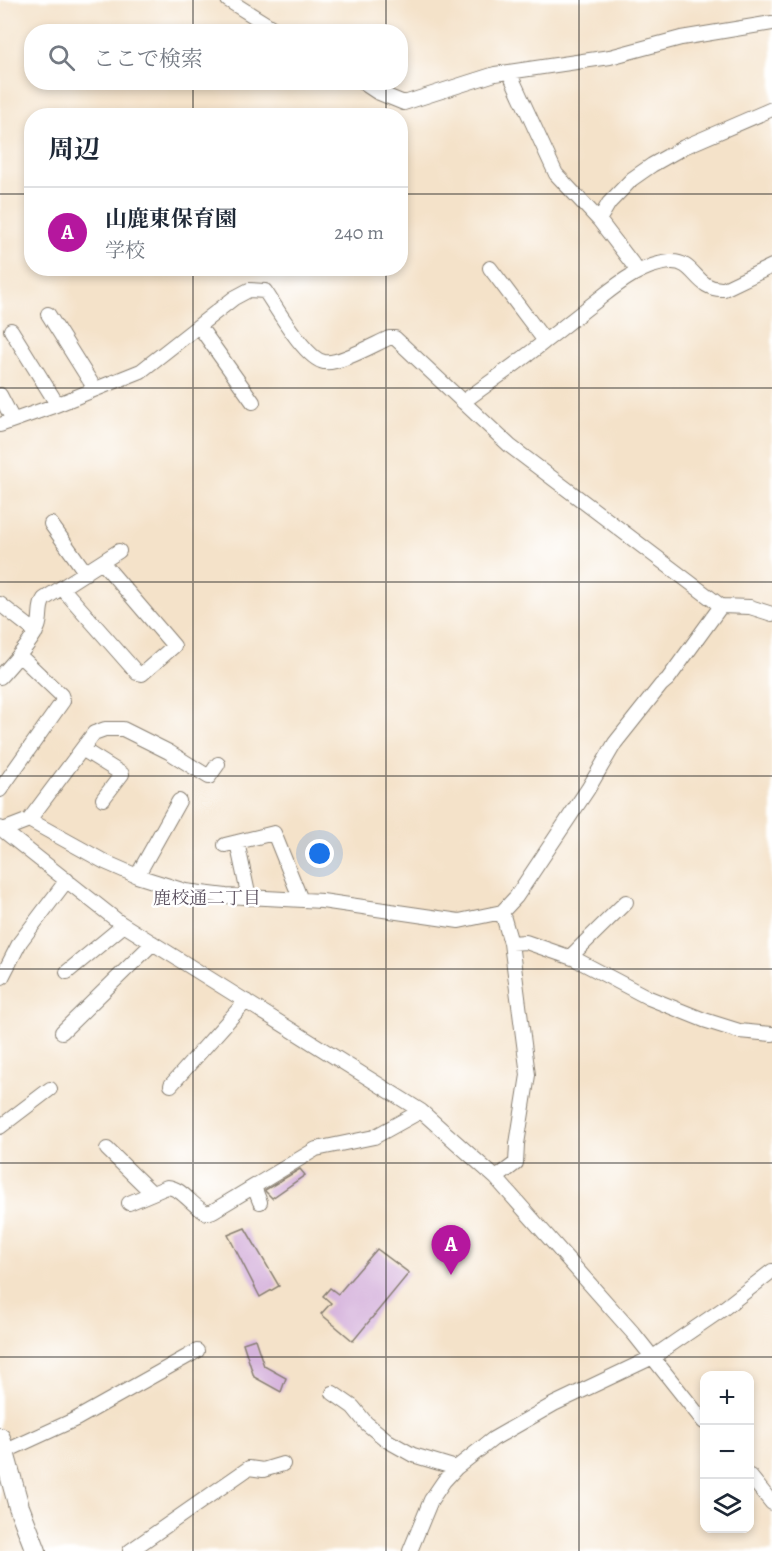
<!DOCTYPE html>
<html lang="ja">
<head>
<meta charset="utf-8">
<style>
  :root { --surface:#fff; --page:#f6f6f7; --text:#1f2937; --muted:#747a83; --line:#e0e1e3; --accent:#b5179e }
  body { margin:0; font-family:Alegreya,"Noto Serif JP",serif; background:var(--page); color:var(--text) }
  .controls { position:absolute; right:18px; bottom:18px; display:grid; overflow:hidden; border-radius:12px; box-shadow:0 3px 9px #0003 }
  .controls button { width:54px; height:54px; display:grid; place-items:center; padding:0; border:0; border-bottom:2px solid var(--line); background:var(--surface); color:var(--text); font:30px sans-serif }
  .you { position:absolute; left:320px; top:854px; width:21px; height:21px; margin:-15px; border:4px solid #fff; border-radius:50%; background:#1a73e8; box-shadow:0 0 0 9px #1a73e833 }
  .badge { display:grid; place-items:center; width:39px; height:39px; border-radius:50%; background:var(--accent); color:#fff; font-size:20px; font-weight:700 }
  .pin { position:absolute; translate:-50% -50px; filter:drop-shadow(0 2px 3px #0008) }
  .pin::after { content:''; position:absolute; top:32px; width:21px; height:18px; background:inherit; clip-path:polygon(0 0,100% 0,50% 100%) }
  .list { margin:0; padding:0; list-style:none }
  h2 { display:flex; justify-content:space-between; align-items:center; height:78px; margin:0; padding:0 24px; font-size:26px }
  h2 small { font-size:20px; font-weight:400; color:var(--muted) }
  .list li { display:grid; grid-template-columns:39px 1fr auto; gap:18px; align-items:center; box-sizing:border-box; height:90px; padding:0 24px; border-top:2px solid var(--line) }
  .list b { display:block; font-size:22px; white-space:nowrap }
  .list p { margin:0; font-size:20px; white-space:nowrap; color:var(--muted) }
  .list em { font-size:20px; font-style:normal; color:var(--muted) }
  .icon { flex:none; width:33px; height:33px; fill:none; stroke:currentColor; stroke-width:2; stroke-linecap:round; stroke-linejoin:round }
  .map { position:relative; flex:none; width:772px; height:1551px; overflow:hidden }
  .search { position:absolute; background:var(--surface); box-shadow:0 3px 9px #0003; left:24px; top:24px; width:384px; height:66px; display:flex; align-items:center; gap:15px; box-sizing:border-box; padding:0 21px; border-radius:24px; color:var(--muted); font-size:22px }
  .panel { position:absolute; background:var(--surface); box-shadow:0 3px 9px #0003; left:24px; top:108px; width:384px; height:168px; border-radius:24px }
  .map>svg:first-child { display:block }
  .building { fill:#d7b5dd }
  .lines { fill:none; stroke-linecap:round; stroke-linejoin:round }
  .minor-casing { stroke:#887f72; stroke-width:16 }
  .highway-casing { stroke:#887f72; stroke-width:22 }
  .minor { stroke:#fff; stroke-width:14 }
  .highway { stroke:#fff; stroke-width:20 }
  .grid { fill:none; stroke:#1c1c1c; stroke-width:1.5; stroke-opacity:0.55 }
  .labels { text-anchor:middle; stroke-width:5; stroke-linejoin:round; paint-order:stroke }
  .neighbourhood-label { font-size:18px; fill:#5d5260; stroke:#fff }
</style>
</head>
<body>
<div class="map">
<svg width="772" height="1551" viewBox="0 0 772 1551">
  <rect width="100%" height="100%" fill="#fff"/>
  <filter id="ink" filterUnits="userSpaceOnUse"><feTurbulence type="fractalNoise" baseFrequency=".0167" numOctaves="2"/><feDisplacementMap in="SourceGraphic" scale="12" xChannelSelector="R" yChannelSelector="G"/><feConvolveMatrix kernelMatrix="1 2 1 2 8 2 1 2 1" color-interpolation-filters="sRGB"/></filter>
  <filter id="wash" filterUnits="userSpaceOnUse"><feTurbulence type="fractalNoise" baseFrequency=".008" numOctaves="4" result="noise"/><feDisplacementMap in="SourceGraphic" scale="24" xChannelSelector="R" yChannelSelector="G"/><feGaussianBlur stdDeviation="1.35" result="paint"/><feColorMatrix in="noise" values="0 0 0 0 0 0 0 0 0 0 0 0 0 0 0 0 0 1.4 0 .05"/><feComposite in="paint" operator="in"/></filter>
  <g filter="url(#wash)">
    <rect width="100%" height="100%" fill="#f4e2c9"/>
    <g id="blocks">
      <path class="building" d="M300,1169L305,1175L272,1198L265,1191V1190Z
        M245,1228L279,1286L260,1297L228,1235Z
        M377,1249L409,1273L353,1341L321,1314L331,1303L323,1296L330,1288L338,1294Z
        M255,1339L264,1366L286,1378L281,1392L254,1377L243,1343Z"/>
    </g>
  </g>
  <g filter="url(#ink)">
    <use href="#blocks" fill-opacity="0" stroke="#887f72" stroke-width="1.5"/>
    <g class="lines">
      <g class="minor-casing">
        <path id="minor" d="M228,0L279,32
          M509,72L556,174L599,220L638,271
          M362,82L377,92L404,103L495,74L610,57L681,38L772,23
          M599,220L609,203L632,179L652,165L684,147L772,109
          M490,268L545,341
          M48,314L95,389
          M199,326L253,402
          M11,330L57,404
          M0,395L13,420
          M463,402C490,382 518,363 544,342C561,329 578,315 595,302C618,284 640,265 670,262C696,260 695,291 724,289L772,266
          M0,425L51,407L141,371L234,298L249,290L265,291C276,307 305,359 324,362C338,365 375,344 389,338H395L510,446L721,606L750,607L772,614
          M51,524L86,573
          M62,588L137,673L142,674L174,646L102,562
          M0,604L36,632
          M0,677C11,665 33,641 38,627C42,617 38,608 44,599L119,551
          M82,749L122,774L103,799
          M0,790L63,701L61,695L19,655
          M29,820L94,733L105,729H123L169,752L209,777L218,764
          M0,828L119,922L421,1111L496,1178L634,1334L704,1422
          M3,830L29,820L105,862L137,876L185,891L226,896L322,901L459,921L502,912L516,897L588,789L615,743L661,685L668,679L721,606
          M237,842L249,898
          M225,845L274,833L301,900
          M137,876L179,801
          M511,943L526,942L575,959L649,998L704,1020L739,1031L772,1034
          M570,957L626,902
          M67,972L124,925
          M2,977L20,942L67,880
          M62,1032L153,943
          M171,1085L246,1001
          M0,1127L50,1089
          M107,1149L152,1193
          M496,1178L516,1163L517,1144L528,1075L511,943L502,912
          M254,1187L260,1202
          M129,1203L167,1187C183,1188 192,1207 207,1213L213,1211L316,1149L374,1137L421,1111
          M333,1393L353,1407L366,1423L388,1441L413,1455L456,1468
          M4,1452L76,1419L197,1351
          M750,1476L772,1503
          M130,1551L249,1468L263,1470L283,1464
          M410,1551L431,1500L444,1481L456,1468L493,1439L554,1404L653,1357L723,1309L772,1271"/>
      </g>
      <g class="highway-casing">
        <path id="highway" d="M0,1438L19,1507L36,1551"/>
      </g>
      <use href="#minor" class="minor"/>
      <use href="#highway" class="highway"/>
    </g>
  </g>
  <path class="grid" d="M193,0V32M386,0V32M579,0V1551M193,82V116M386,82V116M0,194H32M400,194H772M193,268V1551M386,268V1551M0,388H772M0,582H772M0,776H772M0,969H772M0,1163H772M0,1357H772"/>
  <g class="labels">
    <g class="neighbourhood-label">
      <text x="207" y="904">鹿校通二丁目</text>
    </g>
  </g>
</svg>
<div class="controls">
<button>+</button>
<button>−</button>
<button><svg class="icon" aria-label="layers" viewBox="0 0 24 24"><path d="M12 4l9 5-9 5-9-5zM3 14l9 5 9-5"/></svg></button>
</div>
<div class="you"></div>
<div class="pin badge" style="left:451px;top:1275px">A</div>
<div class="search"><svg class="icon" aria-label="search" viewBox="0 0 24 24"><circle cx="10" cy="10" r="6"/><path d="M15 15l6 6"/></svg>ここで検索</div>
<section class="panel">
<h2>周辺<small></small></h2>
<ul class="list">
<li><span class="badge">A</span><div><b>山鹿東保育園</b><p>学校</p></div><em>240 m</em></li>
</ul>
</section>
</div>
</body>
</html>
